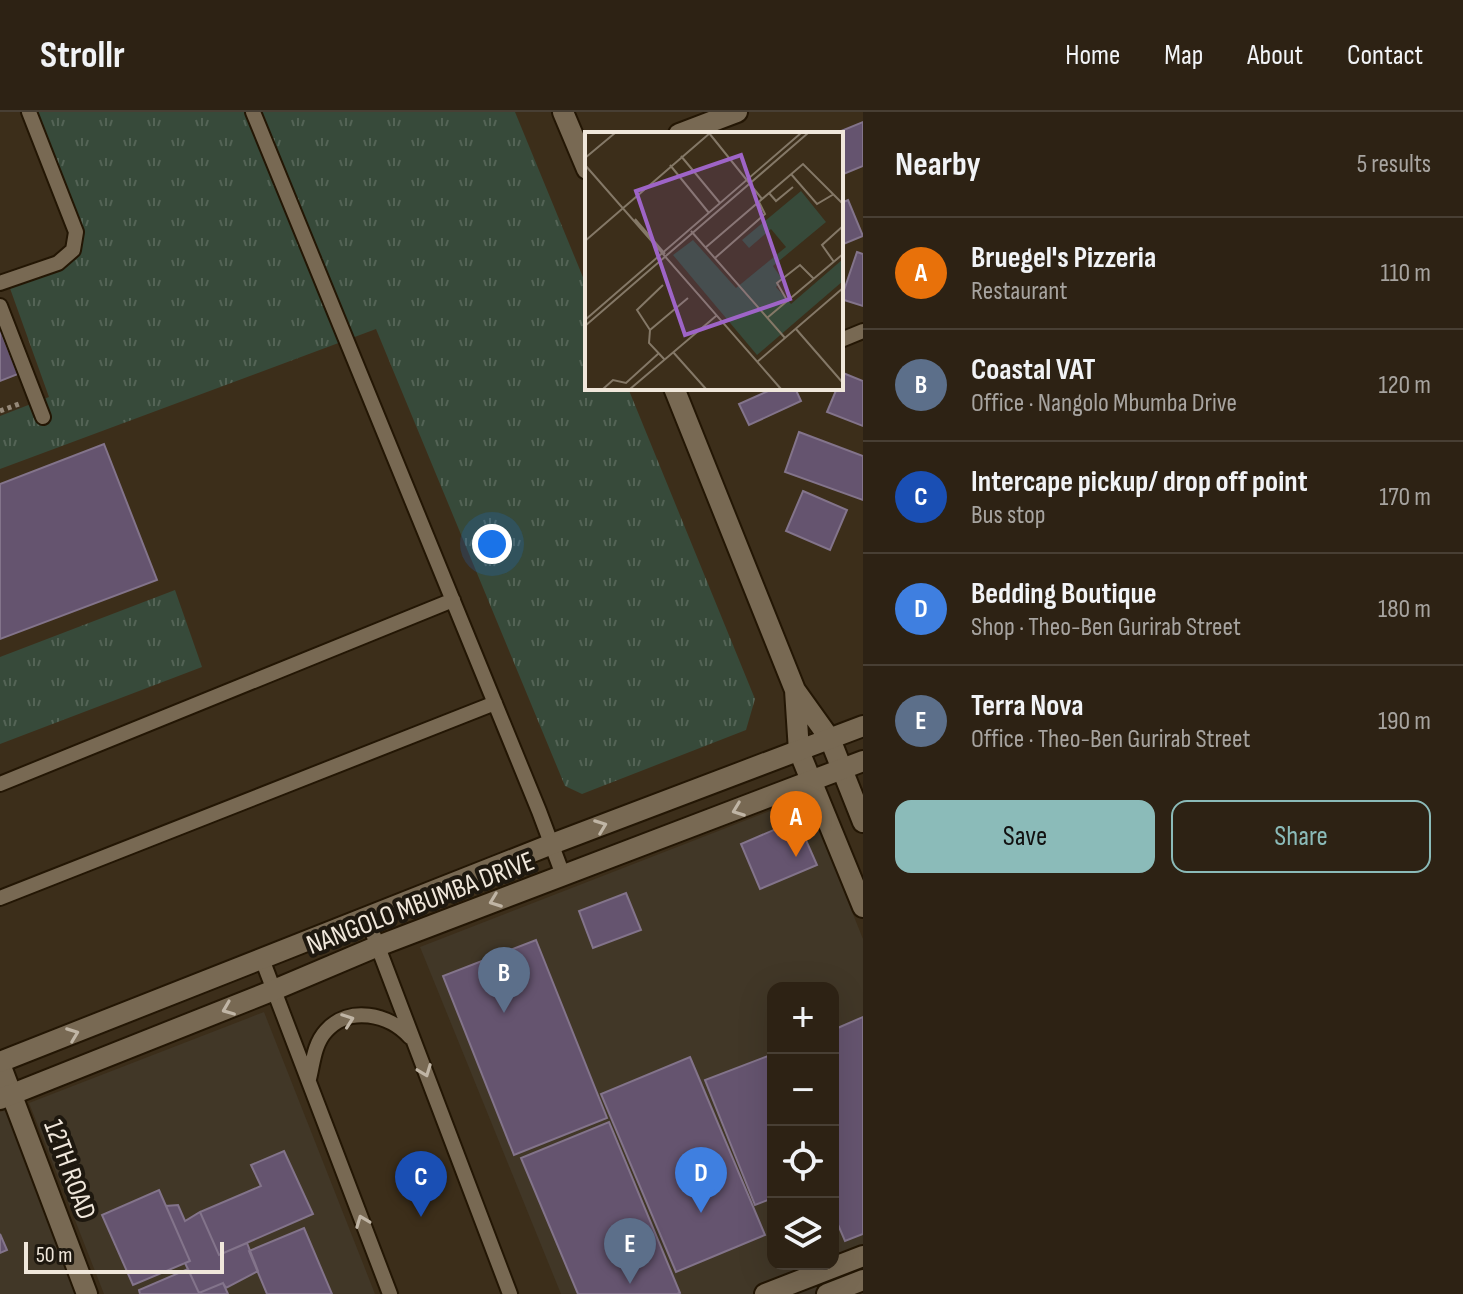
<!DOCTYPE html>
<html lang="en">
<head>
<meta charset="utf-8">
<style>
  :root { --surface:#2d2214; --page:#352a1d; --text:#f1f3f6; --muted:#a7a4a0; --line:#483f34; --accent:#8bbbb9 }
  body { margin:0; font-family:"Sofia Sans Condensed",sans-serif; background:var(--page); color:var(--text) }
  .controls { position:absolute; right:24px; bottom:24px; display:grid; overflow:hidden; border-radius:16px; box-shadow:0 8px 32px #0002 }
  .controls button { width:72px; height:72px; display:grid; place-items:center; padding:0; border:0; border-bottom:2px solid var(--line); background:var(--surface); color:var(--text); font:40px sans-serif }
  .scale { position:absolute; left:24px; bottom:20px; width:200px; box-sizing:border-box; padding-left:8px; border:4px solid #f0e7db; border-top:0; font-size:22px; line-height:28px; white-space:nowrap; color:#f0e7db; -webkit-text-stroke:6px #1e180f; paint-order:stroke }
  .you { position:absolute; left:492px; top:432px; width:28px; height:28px; margin:-20px; border:6px solid #fff; border-radius:50%; background:#1a73e8; box-shadow:0 0 0 12px #1a73e833 }
  .badge { display:grid; place-items:center; width:52px; height:52px; border-radius:50%; background:var(--accent); color:#fff; font-size:26px; font-weight:700 }
  .pin { position:absolute; translate:-50% -66px; filter:drop-shadow(0 2px 4px #0008) }
  .pin::after { content:''; position:absolute; top:42px; width:28px; height:24px; background:inherit; clip-path:polygon(0 0,100% 0,50% 100%) }
  .list { margin:0; padding:0; list-style:none }
  h2 { display:flex; justify-content:space-between; align-items:center; height:104px; margin:0; padding:0 32px; font-size:34px }
  h2 small { font-size:26px; font-weight:400; color:var(--muted) }
  .list li { display:grid; grid-template-columns:52px 1fr auto; gap:24px; align-items:center; box-sizing:border-box; height:112px; padding:0 32px; border-top:2px solid var(--line) }
  .list b { display:block; font-size:30px; white-space:nowrap }
  .list p { margin:0; font-size:26px; white-space:nowrap; color:var(--muted) }
  .list em { font-size:26px; font-style:normal; color:var(--muted) }
  .actions { display:flex; gap:16px; padding:24px 32px }
  .actions a { flex:1; padding:18px 0; border:2px solid var(--accent); border-radius:16px; text-align:center; font-size:28px; color:var(--accent) }
  .actions .main { background:var(--accent); color:#111 }
  .icon { flex:none; width:44px; height:44px; fill:none; stroke:currentColor; stroke-width:2; stroke-linecap:round; stroke-linejoin:round }
  .map { position:relative; flex:none; width:863px; height:1182px; overflow:hidden }
  header { display:flex; align-items:center; gap:48px; box-sizing:border-box; height:112px; padding:0 40px; background:var(--surface); border-bottom:2px solid var(--line) }
  header strong { font-size:38px }
  nav { display:flex; gap:44px; margin-inline-start:auto; font-size:28px }
  main { display:flex }
  aside { flex:1; background:var(--surface) }
  .map>svg:first-child { display:block }
  .commercial { fill:#413727; fill-rule:evenodd }
  .grass { fill:url(#grass-tufts) }
  .building { fill:#65546f; stroke:#83748b; stroke-width:2 }
  .lines { fill:none; stroke-linecap:round; stroke-linejoin:round }
  .lane-casing { stroke:#231604; stroke-width:18 }
  .street-casing { stroke:#231604; stroke-width:24 }
  .secondary-casing { stroke:#231604; stroke-width:24 }
  .path { stroke:#958979; stroke-width:5; stroke-dasharray:4 4; stroke-linecap:butt }
  .lane { stroke:#786953; stroke-width:14 }
  .street { stroke:#786953; stroke-width:20 }
  .secondary { stroke:#786953; stroke-width:20 }
  .oneway { stroke:#c0b5a5 }
  .labels { text-anchor:middle; stroke-width:8; stroke-linejoin:round; paint-order:stroke }
  .street-label { font-size:28px; fill:#f0e7db; stroke:#1e180f }
  .inset-road { fill:none; stroke:#847867; stroke-width:2 }
  .view { fill:#9e64c7; fill-opacity:0.15; stroke:#9e64c7; stroke-width:4 }
  .inset-edge { fill:none; stroke:#f0e7db; stroke-width:4 }
</style>
</head>
<body>
<header>
<strong>Strollr</strong>
<nav><a>Home</a><a>Map</a><a>About</a><a>Contact</a></nav>
</header>
<main>
<div class="map">
<svg width="863" height="1182" viewBox="0 0 863 1182">
  <defs>
    <pattern id="grass-tufts" width="24" height="20" patternUnits="userSpaceOnUse" patternTransform="scale(2)"><rect width="24" height="20" fill="#374a3a"/><path d="M3 7l-1-3M5 7V3M7 7l1-3M15 17l-1-3M17 17v-4M19 17l1-3" fill="none" stroke="#546456"/></pattern>
  </defs>
  <rect width="100%" height="100%" fill="#3c2e1a"/>
  <path class="commercial" d="M806,685L863,827V1182H561L420,835ZM773,876H833V1152H773Z
    M264,900L375,1182H104L29,991Z
    M8,997L75,1182H0V1000Z"/>
  <path class="grass" d="M31,0H515L587,175V276H628L755,587L746,618L582,682L565,674L376,217L0,357V304L49,285L7,168L59,151L76,120Z
    M175,478L202,555L0,632V545Z"/>
  <path class="building" d="M863,10V54L841,63V22H834Z
    M848,88L863,124L841,133V91Z
    M857,140L863,142V194L841,187Z
    M0,217L18,262L0,269Z
    M843,261L863,269V314L827,300L837,276H841Z
    M775,276H795L801,289L749,313L739,292Z
    M799,320L863,344V388L785,360Z
    M104,332L157,468L0,527V372Z
    M803,379L847,398L830,438L786,419Z
    M797,708L817,753L760,777L741,732Z
    M626,781L641,818L593,836L579,799Z
    M536,828L607,1006L514,1043L443,864Z
    M863,905V1122L845,1129L833,1101V918Z
    M768,944L773,957V1086L755,1093L705,968Z
    M690,945L765,1123L676,1160L601,982Z
    M609,1010L680,1181L677,1182H578L521,1046Z
    M284,1039L313,1102L219,1143L200,1100L261,1074L251,1053Z
    M159,1078L190,1149L133,1173L102,1103Z
    M178,1093L185,1109L200,1100L219,1143L247,1131L258,1159L226,1176L223,1171L199,1181L185,1151L190,1149L166,1094Z
    M304,1116L332,1182H267L249,1139Z
    M0,1122L7,1138L0,1141Z
    M188,1157L199,1181L223,1171L228,1182H140L139,1178Z"/>
  <g class="lines">
    <g class="lane-casing">
      <path id="lane" d="M253,0L539,699L563,763
        M0,171L58,151L73,138L76,120L29,0
        M0,194L43,305
        M841,228L863,219
        M0,672L453,488
        M0,786L495,591
        M367,806L510,1182
        M262,847L390,1182
        M309,967C313,951 314,932 326,919C349,893 389,902 410,925"/>
    </g>
    <g class="street-casing">
      <path id="street" d="M563,0L587,57
        M679,22L737,0
        M674,276L795,578L830,627L863,710
        M795,578L799,639L863,795
        M0,952L87,1182
        M765,1182L863,1144
        M827,1182L863,1168"/>
    </g>
    <g class="secondary-casing">
      <path id="secondary" d="M0,950L552,732L863,614
        M0,987L274,878L378,834L863,649"/>
    </g>
    <path class="path" d="M0,299L19,292"/>
    <use href="#lane" class="lane"/>
    <use href="#street" class="street"/>
    <use href="#secondary" class="secondary"/>
  </g>
  <defs><path id="oneway-chevron" d="M-2-3.5L2.5 0L-2 3.5" fill="none" stroke-width="1.6" stroke-linecap="round" stroke-linejoin="round" transform="scale(2)"/></defs>
  <g class="oneway">
    <use href="#oneway-chevron" transform="translate(738 698) rotate(159)"/>
    <use href="#oneway-chevron" transform="translate(601 714) rotate(-21)"/>
    <use href="#oneway-chevron" transform="translate(495 789) rotate(159)"/>
    <use href="#oneway-chevron" transform="translate(228 897) rotate(158)"/>
    <use href="#oneway-chevron" transform="translate(348 908) rotate(-20)"/>
    <use href="#oneway-chevron" transform="translate(73 922) rotate(-21)"/>
    <use href="#oneway-chevron" transform="translate(425 959) rotate(69)"/>
    <use href="#oneway-chevron" transform="translate(362 1109) rotate(-111)"/>
  </g>
  <g class="labels">
    <g class="street-label">
      <text transform="translate(420 790) rotate(-21)" y="10">NANGOLO MBUMBA DRIVE</text>
      <text transform="translate(71 1057) rotate(70)" y="10">12TH ROAD</text>
    </g>
  </g>
  <g transform="translate(585 20)">
    <rect width="258" height="258" fill="#3c2e1a"/>
    <path d="M216,59L241,90L188,134L197,147L191,155L206,172L258,127V149L172,223L88,123L108,108L151,156L201,115L186,97L164,116L157,108Z" fill="#374a3a"/>
    <path class="inset-road" d="M124,1L177,67M96,24L135,71M0,26L30,1M0,33L196,257M85,33L124,81M206,42L232,72L249,62M184,61L191,69L208,55M50,87L80,122M106,99L200,206M0,109L125,1M120,116L218,32L258,72M130,126L180,82L174,70M249,130L237,113L258,94M203,170L192,151L215,133L229,147M182,186L258,122M0,188L216,1M0,194L223,1M211,197L258,251M65,198L52,178L78,153M88,220L121,257M80,228L64,211L65,198L103,166M172,230L258,156M18,257L28,248L41,251L74,221M45,257L131,184"/>
    <path class="view" d="M156,23L205,167L100,203L51,59Z"/>
    <rect width="258" height="258" class="inset-edge"/>
  </g>
</svg>
<div class="controls">
<button>+</button>
<button>−</button>
<button><svg class="icon" aria-label="locate" viewBox="0 0 24 24"><circle cx="12" cy="12" r="6"/><path d="M12 2v4M12 18v4M2 12h4M18 12h4"/></svg></button>
<button><svg class="icon" aria-label="layers" viewBox="0 0 24 24"><path d="M12 4l9 5-9 5-9-5zM3 14l9 5 9-5"/></svg></button>
</div>
<div class="scale">50 m</div>
<div class="you"></div>
<div class="pin badge" style="left:796px;top:745px;background:#e8710a">A</div>
<div class="pin badge" style="left:504px;top:901px;background:#5c6f8a">B</div>
<div class="pin badge" style="left:421px;top:1105px;background:#1a4fb4">C</div>
<div class="pin badge" style="left:701px;top:1101px;background:#3f7fe0">D</div>
<div class="pin badge" style="left:630px;top:1172px;background:#5c6f8a">E</div>
</div>
<aside>
<h2>Nearby<small>5 results</small></h2>
<ul class="list">
<li><span class="badge" style="background:#e8710a">A</span><div><b>Bruegel's Pizzeria</b><p>Restaurant</p></div><em>110 m</em></li>
<li><span class="badge" style="background:#5c6f8a">B</span><div><b>Coastal VAT</b><p>Office · Nangolo Mbumba Drive</p></div><em>120 m</em></li>
<li><span class="badge" style="background:#1a4fb4">C</span><div><b>Intercape pickup/ drop off point</b><p>Bus stop</p></div><em>170 m</em></li>
<li><span class="badge" style="background:#3f7fe0">D</span><div><b>Bedding Boutique</b><p>Shop · Theo-Ben Gurirab Street</p></div><em>180 m</em></li>
<li><span class="badge" style="background:#5c6f8a">E</span><div><b>Terra Nova</b><p>Office · Theo-Ben Gurirab Street</p></div><em>190 m</em></li>
</ul>
<div class="actions"><a class="main">Save</a><a>Share</a></div>
</aside>
</main>
</body>
</html>
